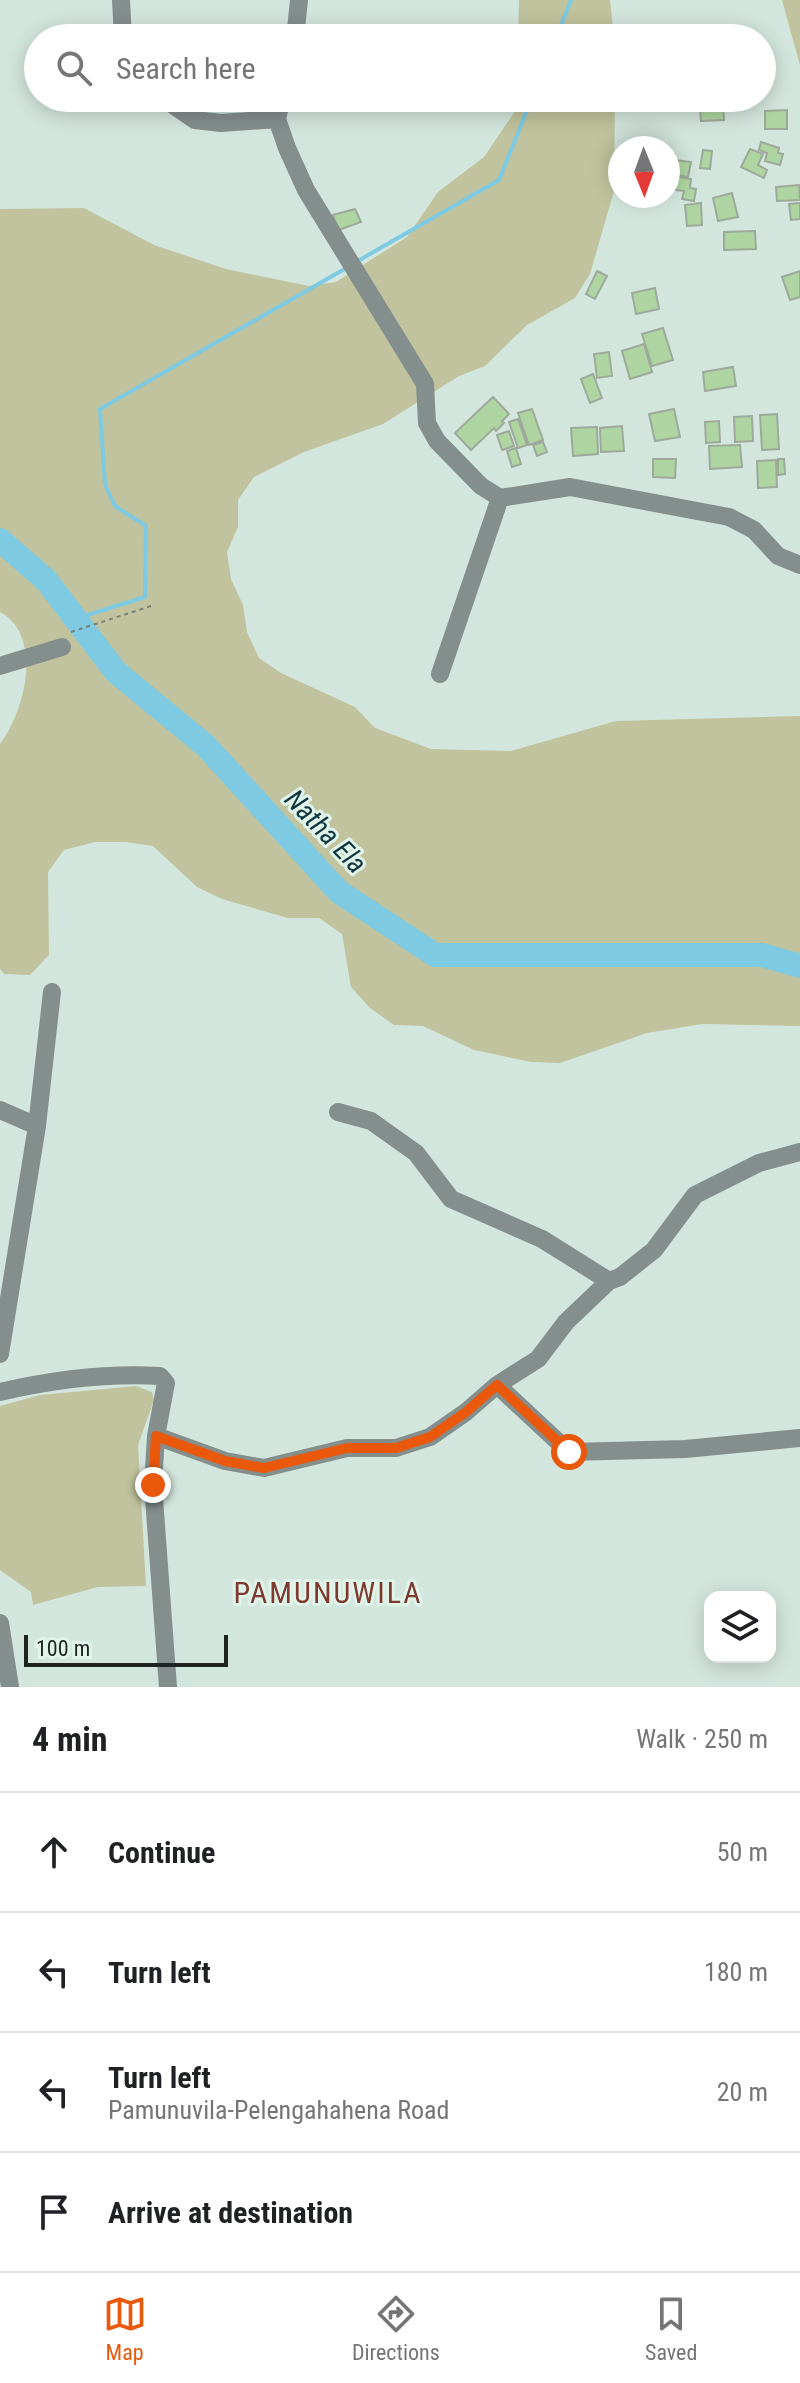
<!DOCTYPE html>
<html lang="en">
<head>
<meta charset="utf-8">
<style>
  :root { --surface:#fff; --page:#f2f2f2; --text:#202124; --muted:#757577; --line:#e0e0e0; --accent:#ea580c }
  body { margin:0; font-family:"Roboto Condensed",sans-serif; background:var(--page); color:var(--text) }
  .controls { position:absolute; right:24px; bottom:24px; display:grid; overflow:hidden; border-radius:16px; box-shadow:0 4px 20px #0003 }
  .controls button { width:72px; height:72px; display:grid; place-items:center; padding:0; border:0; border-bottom:2px solid var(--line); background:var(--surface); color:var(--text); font:40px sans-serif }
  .compass { position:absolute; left:608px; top:136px; width:72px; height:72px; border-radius:50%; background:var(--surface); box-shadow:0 4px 20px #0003; rotate:179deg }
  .scale { position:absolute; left:24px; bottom:20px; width:204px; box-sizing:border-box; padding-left:8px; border:4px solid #1d2421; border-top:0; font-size:22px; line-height:28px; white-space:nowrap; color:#1d2421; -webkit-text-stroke:6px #e0f4ea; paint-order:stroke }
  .stop { position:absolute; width:24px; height:24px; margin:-18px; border:6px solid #ea580c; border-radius:50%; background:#fff }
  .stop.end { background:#ea580c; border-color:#fff; box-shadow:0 2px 8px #0008 }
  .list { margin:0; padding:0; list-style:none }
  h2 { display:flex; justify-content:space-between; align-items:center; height:104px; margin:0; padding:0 32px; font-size:34px }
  h2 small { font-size:26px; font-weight:400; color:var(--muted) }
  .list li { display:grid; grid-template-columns:52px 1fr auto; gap:24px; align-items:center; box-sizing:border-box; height:120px; padding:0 32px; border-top:2px solid var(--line) }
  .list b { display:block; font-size:30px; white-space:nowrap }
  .list p { margin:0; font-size:26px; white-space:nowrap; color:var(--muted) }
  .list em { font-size:26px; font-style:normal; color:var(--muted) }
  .icon { flex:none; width:44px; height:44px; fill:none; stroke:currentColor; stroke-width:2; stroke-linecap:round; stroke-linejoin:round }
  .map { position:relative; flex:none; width:800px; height:1687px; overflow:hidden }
  .search { position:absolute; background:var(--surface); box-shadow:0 4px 20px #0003; left:24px; right:24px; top:24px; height:88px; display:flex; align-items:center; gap:20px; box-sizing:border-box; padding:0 28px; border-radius:44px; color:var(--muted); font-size:30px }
  .sheet { height:584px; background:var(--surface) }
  nav { display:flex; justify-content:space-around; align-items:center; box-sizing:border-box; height:112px; border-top:2px solid var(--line); background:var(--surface); font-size:22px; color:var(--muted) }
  nav a { display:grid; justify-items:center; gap:4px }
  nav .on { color:var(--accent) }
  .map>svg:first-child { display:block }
  .green { fill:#c0c39d }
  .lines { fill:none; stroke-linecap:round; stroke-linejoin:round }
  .stream { stroke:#7dcae2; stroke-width:4 }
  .river { stroke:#7dcae2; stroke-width:24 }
  .building { fill:#aed5a1; stroke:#9da99a; stroke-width:2 }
  .path { stroke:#75817b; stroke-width:2; stroke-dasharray:4 4; stroke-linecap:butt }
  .minor { stroke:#848e8d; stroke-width:18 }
  .route { stroke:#ea580c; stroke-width:10 }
  .labels { text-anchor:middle; stroke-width:6; stroke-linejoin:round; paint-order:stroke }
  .water-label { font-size:28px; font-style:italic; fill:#113640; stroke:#e0f4ea }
  .quarter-label { font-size:30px; letter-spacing:2px; fill:#7e382e; stroke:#e0f4ea }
</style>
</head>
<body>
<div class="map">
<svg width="800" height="1687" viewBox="0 0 800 1687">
  <rect width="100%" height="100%" fill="#d3e6dd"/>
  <path class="green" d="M519,0H610L614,38H518Z
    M782,0H800V65Z
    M518,98H615L614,191L590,274L575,298L527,325L485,366L459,376L383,424L304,452L254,477L238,500V527L227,552L231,579L243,605L247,632L259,658L281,673L355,707L375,728L431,749L511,751L616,721L800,716V1026L702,1024L647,1033L560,1063L531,1062L474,1050L423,1026L394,1025L370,1008L351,987L342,934L319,918H288L222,899L197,887L153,846L126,842H95L64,850L48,872L49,955L30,975L4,974L0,969V744C25,711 44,636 0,612V209L84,208L154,245L226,269L309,286L336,282L407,237L438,192L484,157L518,107Z
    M136,1386L152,1392L154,1400L138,1445L146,1586L98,1587L33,1605L31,1592L0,1570V1406L40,1395Z"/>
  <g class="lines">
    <path class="stream" d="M556,38L571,0
      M356,262L499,180L532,98
      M75,619L145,597L146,526L115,506L105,485L100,409L348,267"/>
    <path class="river" d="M0,540L46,580L116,672L206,746L339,892L435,955H762L800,966"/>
  </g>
  <path class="building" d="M765,53L773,74L762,78V55Z
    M723,105L724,120L701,121L700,106Z
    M787,110V129H765V111Z
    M761,142L779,148L778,153L783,154L780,165L765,161L767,153L759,150Z
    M750,149L763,154L758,165L767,170L764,178L741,167Z
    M703,150L712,151L710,169L700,168Z
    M668,159L691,162L688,177L668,173Z
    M668,175L691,179L690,188L696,189L694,201L682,199L684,191L668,189Z
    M799,185L800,200L777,201L776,187Z
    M732,193L738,217L718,221L713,198Z
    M701,203L702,225L687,226L685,205Z
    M800,203V219L791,220L789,204Z
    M355,209L361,222L339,230L333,215Z
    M755,231L756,249L724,250V232Z
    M597,271L607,276L595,299L586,294Z
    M800,271V297L790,300L782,277Z
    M655,288L659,309L636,314L632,293Z
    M663,328L673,360L652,366L642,334Z
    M644,344L652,372L630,379L622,351Z
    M609,352L612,376L597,378L594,354Z
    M733,367L736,386L705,391L703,372Z
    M593,374L602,398L590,403L581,379Z
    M493,397L509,414L502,421L504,423L496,431L494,428L471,450L455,433Z
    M532,409L543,440L529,445L518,413Z
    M674,409L680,437L655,441L649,414Z
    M777,414L779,449L762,450L760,415Z
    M752,416L753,441L735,442L734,417Z
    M518,419L527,445L518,448L509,422Z
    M719,421L720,442L706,443L705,422Z
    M622,426L624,451L601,452L600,428Z
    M597,427L598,454L573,456L571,428Z
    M509,431L514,446L502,450L497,435Z
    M543,442L547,452L537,456L533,445Z
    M740,445L742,467L710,469L709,446Z
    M516,448L521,464L512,467L507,451Z
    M653,459H676L675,478L653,477Z
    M778,459H784L785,474L778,475Z
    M776,460L777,487L758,488L757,461Z"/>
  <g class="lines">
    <path class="path" d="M71,632L154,605"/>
    <path class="minor" d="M121,0L123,38
      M295,38L299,0
      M163,98L195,120L221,123L277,119
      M282,98L277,119L287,148L306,190L425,384L427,423L437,441L481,486L500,498L570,487L729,517L754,530L778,556L800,565
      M0,666L62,647
      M440,674L500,498
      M0,1110L37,1126
      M338,1112L371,1121L416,1153L451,1199L542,1239L609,1281
      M0,1354L37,1126L52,992
      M497,1385L569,1452L685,1449L800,1438
      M0,1392C52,1380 106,1373 160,1376L166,1383L156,1436L153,1485L168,1687
      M156,1436L225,1461L264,1468L347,1448H396L430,1437L466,1412L497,1385L538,1359L566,1322L609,1281L620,1277L654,1250L695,1195L759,1163L800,1152
      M0,1623L10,1687"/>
  </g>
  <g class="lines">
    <path class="route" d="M153,1485L156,1436L225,1461L264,1468L347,1448H396L430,1437L466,1412L497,1385L569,1452"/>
  </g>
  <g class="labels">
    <g class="water-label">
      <text transform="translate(326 831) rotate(46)" y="10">Natha Ela</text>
    </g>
    <g class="quarter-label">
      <text x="328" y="1603">PAMUNUWILA</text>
    </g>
  </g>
</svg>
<div class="controls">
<button><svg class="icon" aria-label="layers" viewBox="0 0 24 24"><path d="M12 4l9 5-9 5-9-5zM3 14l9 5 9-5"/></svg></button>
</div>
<svg class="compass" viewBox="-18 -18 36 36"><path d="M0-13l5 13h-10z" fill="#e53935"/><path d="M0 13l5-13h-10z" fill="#757577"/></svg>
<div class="scale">100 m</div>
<div class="stop" style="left:569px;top:1452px"></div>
<div class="stop end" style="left:153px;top:1485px"></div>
<div class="search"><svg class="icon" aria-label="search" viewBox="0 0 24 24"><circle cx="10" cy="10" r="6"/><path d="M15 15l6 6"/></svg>Search here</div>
</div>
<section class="sheet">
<h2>4 min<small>Walk · 250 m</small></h2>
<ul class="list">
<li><svg class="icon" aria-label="ahead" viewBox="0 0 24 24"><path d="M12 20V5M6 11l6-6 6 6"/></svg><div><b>Continue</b></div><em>50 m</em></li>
<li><svg class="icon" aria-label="left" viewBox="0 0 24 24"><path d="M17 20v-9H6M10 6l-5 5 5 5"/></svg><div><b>Turn left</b></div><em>180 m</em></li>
<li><svg class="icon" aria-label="left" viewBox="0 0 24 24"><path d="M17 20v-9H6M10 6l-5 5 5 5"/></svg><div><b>Turn left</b><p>Pamunuvila-Pelengahahena Road</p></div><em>20 m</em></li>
<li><svg class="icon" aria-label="arrive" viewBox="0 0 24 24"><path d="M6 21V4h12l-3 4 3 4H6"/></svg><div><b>Arrive at destination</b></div></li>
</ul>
</section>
<nav>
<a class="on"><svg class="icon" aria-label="map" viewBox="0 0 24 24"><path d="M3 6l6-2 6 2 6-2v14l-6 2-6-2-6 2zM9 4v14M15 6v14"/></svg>Map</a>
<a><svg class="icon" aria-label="directions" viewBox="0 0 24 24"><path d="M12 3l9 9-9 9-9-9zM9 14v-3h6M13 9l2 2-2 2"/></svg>Directions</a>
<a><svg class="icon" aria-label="saved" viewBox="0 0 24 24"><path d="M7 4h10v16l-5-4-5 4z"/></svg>Saved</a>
</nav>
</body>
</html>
